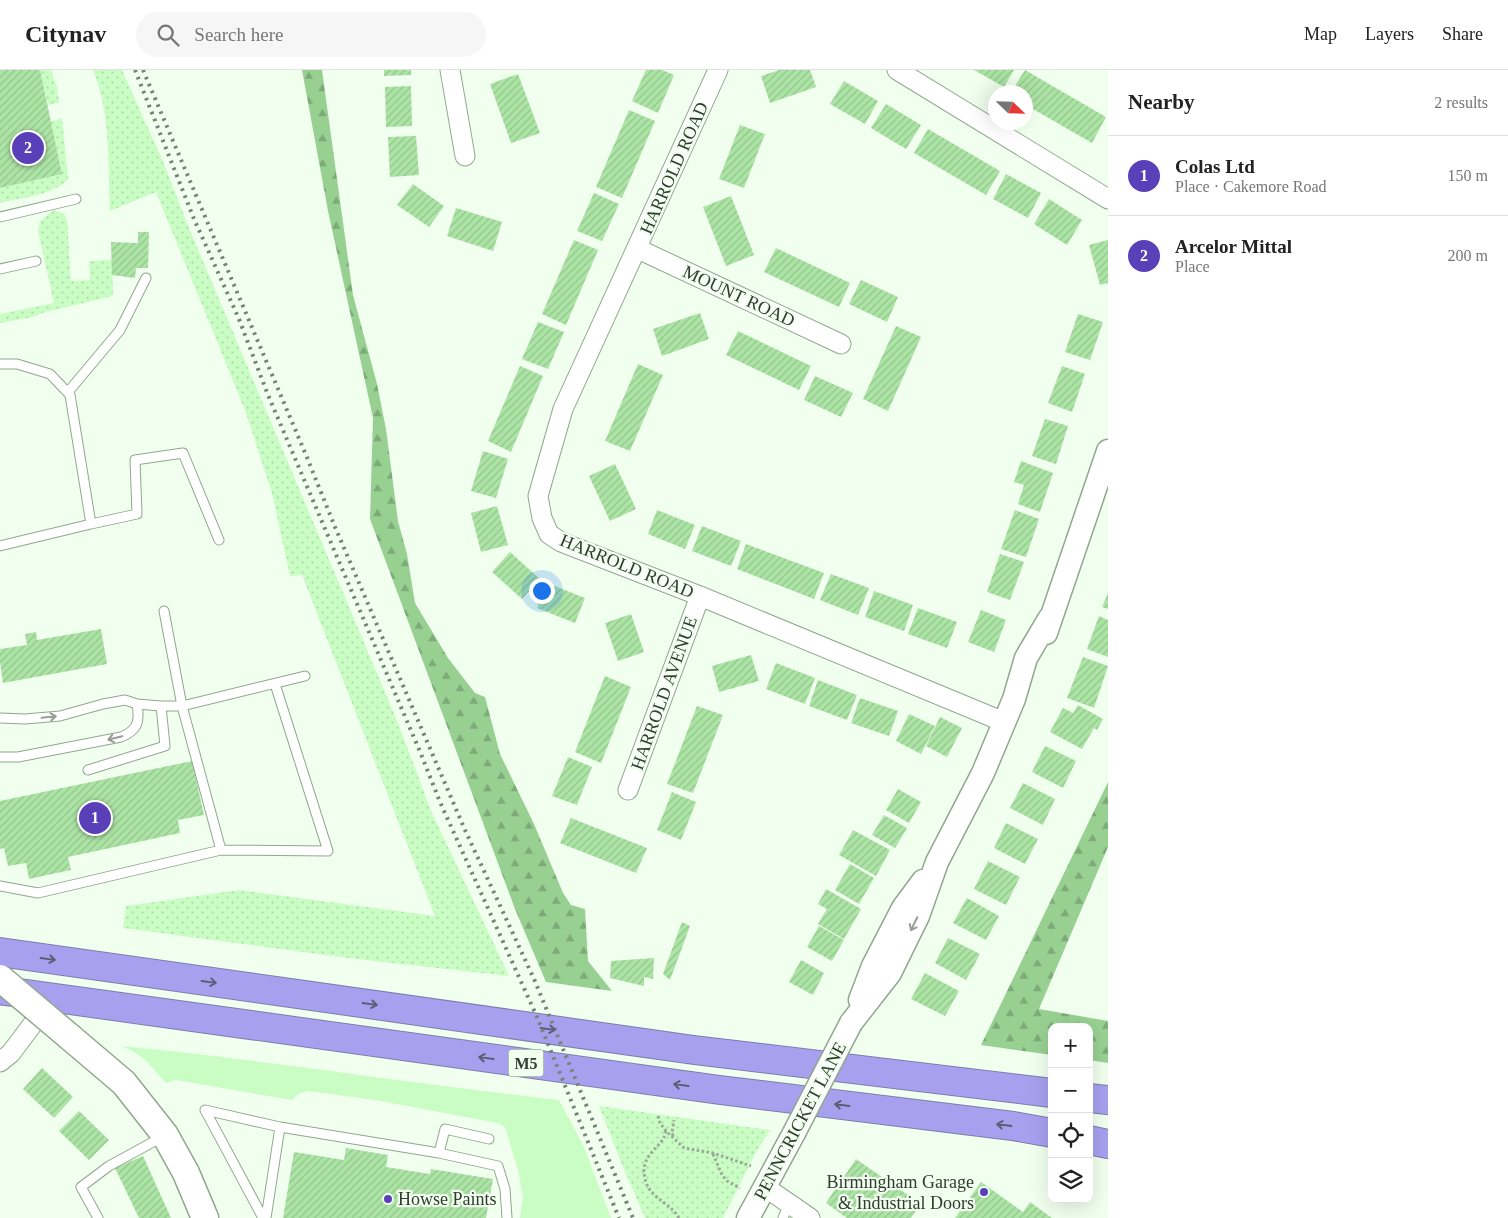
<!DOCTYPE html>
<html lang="en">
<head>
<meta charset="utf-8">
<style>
  :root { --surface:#fff; --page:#f6f6f6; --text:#222; --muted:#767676; --line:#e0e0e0; --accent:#5a40b8 }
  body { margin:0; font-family:"Times New Roman",serif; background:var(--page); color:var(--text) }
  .controls { position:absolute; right:15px; bottom:15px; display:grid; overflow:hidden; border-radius:10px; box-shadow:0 5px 20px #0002 }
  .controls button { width:45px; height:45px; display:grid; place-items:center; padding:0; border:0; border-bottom:1px solid var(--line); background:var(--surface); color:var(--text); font:25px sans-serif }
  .compass { position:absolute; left:988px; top:15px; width:45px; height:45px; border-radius:50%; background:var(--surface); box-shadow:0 5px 20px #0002; rotate:113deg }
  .you { position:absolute; left:541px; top:520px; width:18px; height:18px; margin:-12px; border:4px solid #fff; border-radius:50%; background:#1a73e8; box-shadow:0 0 0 8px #1a73e833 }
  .badge { display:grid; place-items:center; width:32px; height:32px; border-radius:50%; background:var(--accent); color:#fff; font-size:16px; font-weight:700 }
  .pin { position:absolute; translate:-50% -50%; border:2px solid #fff; box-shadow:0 1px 5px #0006 }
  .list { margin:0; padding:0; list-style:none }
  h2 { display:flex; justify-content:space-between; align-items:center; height:65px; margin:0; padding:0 20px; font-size:21px }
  h2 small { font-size:16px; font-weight:400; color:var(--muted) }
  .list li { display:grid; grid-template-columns:32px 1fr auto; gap:15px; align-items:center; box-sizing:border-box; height:80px; padding:0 20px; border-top:1px solid var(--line) }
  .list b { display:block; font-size:19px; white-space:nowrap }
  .list p { margin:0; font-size:16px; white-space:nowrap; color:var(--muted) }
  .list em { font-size:16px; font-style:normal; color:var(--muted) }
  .icon { flex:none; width:28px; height:28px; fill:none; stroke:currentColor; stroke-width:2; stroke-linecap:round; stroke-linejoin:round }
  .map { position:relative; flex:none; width:1108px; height:1148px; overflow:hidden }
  header { display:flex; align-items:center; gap:30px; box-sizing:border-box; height:70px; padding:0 25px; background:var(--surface); border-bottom:1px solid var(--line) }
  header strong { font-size:24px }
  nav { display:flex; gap:28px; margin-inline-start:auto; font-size:18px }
  .search { width:350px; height:45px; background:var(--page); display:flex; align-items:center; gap:12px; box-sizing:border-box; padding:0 18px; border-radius:28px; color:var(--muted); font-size:19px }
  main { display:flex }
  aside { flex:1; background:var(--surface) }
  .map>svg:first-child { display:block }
  .grass { fill:url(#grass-dots) }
  .forest { fill:url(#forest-firs) }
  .park { fill:#c9fdc4 }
  .building { fill:url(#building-hatch) }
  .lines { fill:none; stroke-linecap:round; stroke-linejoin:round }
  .service-casing { stroke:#91a78e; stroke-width:11 }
  .minor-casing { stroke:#91a78e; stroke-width:21 }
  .tertiary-casing { stroke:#91a78e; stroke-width:25 }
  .secondary-casing { stroke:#91a78e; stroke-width:29 }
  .motorway-casing { stroke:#7e7dac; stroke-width:30 }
  .path { stroke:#9ba799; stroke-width:3; stroke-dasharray:2.5 2.5; stroke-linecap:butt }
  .service { stroke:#fff; stroke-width:9 }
  .minor { stroke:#fff; stroke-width:19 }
  .tertiary { stroke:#fff; stroke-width:22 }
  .secondary { stroke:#fff; stroke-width:26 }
  .motorway { stroke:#a7a0ef; stroke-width:28 }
  .rail { stroke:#778276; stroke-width:4; stroke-dasharray:2.5 5; stroke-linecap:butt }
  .tertiary-bridge-casing { stroke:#91a78e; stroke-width:25; stroke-linecap:butt }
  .secondary-bridge-casing { stroke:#91a78e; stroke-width:29; stroke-linecap:butt }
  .tertiary-bridge { stroke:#fff; stroke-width:22 }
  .secondary-bridge { stroke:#fff; stroke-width:26 }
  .oneway { stroke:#989d98 }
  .oneway2 { stroke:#5b5e74 }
  .poi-dot { fill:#5a40b8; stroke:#f1ffef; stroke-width:2 }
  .labels { text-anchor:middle; stroke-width:4.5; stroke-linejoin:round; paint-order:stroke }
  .shield { fill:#f1ffef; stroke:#6b766a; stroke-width:1 }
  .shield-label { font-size:16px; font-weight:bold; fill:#323b31 }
  .street-label { font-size:18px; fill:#323b31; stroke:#f1ffef }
  .poi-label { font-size:18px; fill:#323b31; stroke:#f1ffef; text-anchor:end }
</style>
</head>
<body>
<header>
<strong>Citynav</strong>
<div class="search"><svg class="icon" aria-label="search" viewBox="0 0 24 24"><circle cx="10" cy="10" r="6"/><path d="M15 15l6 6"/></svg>Search here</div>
<nav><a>Map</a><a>Layers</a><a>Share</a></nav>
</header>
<main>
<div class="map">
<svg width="1108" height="1148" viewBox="0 0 1108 1148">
  <defs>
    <pattern id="grass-dots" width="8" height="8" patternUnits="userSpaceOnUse" patternTransform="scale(1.25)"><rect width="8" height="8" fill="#c9fdc4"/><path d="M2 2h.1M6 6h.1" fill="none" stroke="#addaa9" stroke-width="1.8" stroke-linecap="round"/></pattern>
    <pattern id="forest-firs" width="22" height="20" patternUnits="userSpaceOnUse" patternTransform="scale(1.25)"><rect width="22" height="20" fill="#98d092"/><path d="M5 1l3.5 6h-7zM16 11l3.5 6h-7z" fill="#7daa78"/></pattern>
    <pattern id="building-hatch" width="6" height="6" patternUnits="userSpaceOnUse" patternTransform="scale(1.25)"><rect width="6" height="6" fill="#ace4a5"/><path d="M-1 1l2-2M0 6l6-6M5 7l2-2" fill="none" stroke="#94c48e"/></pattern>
  </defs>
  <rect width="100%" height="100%" fill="#f1ffef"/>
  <path class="grass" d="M40,0H51L57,18L59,32L48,35Z
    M93,0H122L162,89L189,158L398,653L432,743L509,906L348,888L123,858L126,836L239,820L435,846L302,505L290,506L272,423L245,340L156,122L110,141C108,94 111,44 93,0Z
    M62,48L68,109C55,125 20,128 0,133V118L62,104L51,52Z
    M54,140L64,144L67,149L71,211L90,210L89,191L112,190L113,226L42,243L33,247L0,253V244L54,233L38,161L40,151Z
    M599,1036L770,1060L756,1082L723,1148H645L623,1097Z"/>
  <path class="forest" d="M302,0H322L353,225L377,314L386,359L398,451L407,484L415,533L448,588L475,623L485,627L500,684L534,754L563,823L571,835L585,839L588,891L612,921L546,912L515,839L370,449L373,348L328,141Z
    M1108,712V777L1039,939L1108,951V993L1089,990V957H1052V985L981,975Z"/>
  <path class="park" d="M121,976C268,990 413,1014 559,1030L584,1077L611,1148H520L523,1127L518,1100L505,1057L498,1053L375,1030L308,1021L298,1024L292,1030L176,1010L166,1013C152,997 142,983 121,976Z"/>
  <path class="building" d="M0,0H40L62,104L0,118Z
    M384,0H411V5L384,6Z
    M646,0H662L674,5L658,43L632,31Z
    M779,0H810L816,17L770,33L761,6Z
    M974,0H1014L1004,17Z
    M1025,0L1106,47L1092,73L1026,35V22H1011Z
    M518,4L540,63L511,73L490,14Z
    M844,11L878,31L865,54L830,34Z
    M411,16L412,56L386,57L385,17Z
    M886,34L921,55L906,79L871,58Z
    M629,40L655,51L622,128L596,117Z
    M740,55L765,64L744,118L719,109Z
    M928,59L1000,101L986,125L914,83Z
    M416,66L419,105L390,107L388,67Z
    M1006,104L1041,123L1028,148L993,129Z
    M413,114L444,136L429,157L397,135Z
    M594,123L619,134L602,171L577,161Z
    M731,126L754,185L726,196L703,137Z
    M1049,129L1082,150L1067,175L1034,154Z
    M456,138L502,152L493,181L447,166Z
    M138,162H149L148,198H136L135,208L112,205L111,172L138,173Z
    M574,170L598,180L566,255L542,244Z
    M1108,170V213L1100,215L1089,175Z
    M776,178L850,213L839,237L764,202Z
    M861,210L898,227L887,252L849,234Z
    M700,243L709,269L662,286L653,259Z
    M1078,244L1103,252L1090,290L1065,282Z
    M538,252L564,262L548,299L522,289Z
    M896,256L921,267L888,341L863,329Z
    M738,261L811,296L799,320L726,285Z
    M638,294L663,305L630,381L605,371Z
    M520,296L543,306L511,382L488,371Z
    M1062,296L1085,304L1072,342L1048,333Z
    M815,306L853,323L841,347L804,330Z
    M1045,349L1068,356L1056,394L1032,386Z
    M483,381L508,389L496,428L471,421Z
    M1021,391L1053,403L1040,442L1018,434L1024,415L1014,412Z
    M615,394L636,439L610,451L589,406Z
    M497,436L508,475L481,482L471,443Z
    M657,440L695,455L685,479L648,464Z
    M1015,440L1039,449L1026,487L1001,479Z
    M702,456L741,471L731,496L692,481Z
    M746,474L824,503L814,529L737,499Z
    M510,482L540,509L522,529L492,502Z
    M1000,484L1024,492L1010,530L987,522Z
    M831,504L869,518L858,545L820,530Z
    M547,513L585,528L575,553L537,538Z
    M874,521L913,535L904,561L865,547Z
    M1108,523V539L1102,537Z
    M918,538L957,552L947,578L908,564Z
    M981,540L1006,550L994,582L968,572Z
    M631,544L644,582L618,591L605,553Z
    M1099,546L1108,550V587L1087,579Z
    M101,559L107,594L3,613L0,592V579L27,575L25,564L36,562L37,570Z
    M751,585L759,611L719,622L712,596Z
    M1083,587L1108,596L1094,638L1067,628Z
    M776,593L815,608L805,634L766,619Z
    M605,606L631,617L601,693L575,682Z
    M818,610L857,625L847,650L809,636Z
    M860,628L898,641L889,666L851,653Z
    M1078,635L1103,649L1097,660L1094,658L1082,679L1050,662L1063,638L1073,643Z
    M697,636L723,645L693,723L667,714Z
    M909,644L935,656L921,684L896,671Z
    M940,647L962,658L947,687L926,676Z
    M1045,676L1076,691L1063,718L1032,702Z
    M568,687L592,697L577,735L552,726Z
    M192,691L204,745L178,750L180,763L68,787L71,800L29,809L26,793L8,796L4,778L0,779V731Z
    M1023,713L1055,729L1043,755L1010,738Z
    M898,719L921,732L909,753L886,740Z
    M672,722L696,732L681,770L657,760Z
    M884,745L907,758L895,778L872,765Z
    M571,748L647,778L636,803L560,773Z
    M1006,753L1038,769L1025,794L994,778Z
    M853,760L890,780L876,806L839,785Z
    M988,791L1020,807L1006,835L974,819Z
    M850,794L874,808L859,834L835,820Z
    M826,819L861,839L844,869L818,854L827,839L818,834Z
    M967,828L999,846L986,870L953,853Z
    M682,852L690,856L670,910L663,904Z
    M819,856L844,870L832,891L807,877Z
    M948,868L980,884L966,910L935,893Z
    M654,888L653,909L644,907V916L610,908L611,891Z
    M801,890L824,903L813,925L789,912Z
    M925,903L959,921L945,946L911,929Z
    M42,998L73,1027L54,1048L23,1019Z
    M79,1041L109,1070L89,1090L59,1061Z
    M346,1078L388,1085L386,1097L430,1104L431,1099L493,1109L486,1148H283L294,1082L344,1090Z
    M143,1086L171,1148H139L115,1098Z
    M856,1089L921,1134L911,1148H847L826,1133Z
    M981,1112L1023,1142L1030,1132L1052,1148H955Z"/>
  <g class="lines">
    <g class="service-casing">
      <path id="service" d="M0,147L76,129
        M0,199L36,191
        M0,294H17L50,304L70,325L91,454L0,476
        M68,322L120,260L146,208
        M91,454L137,444L135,390L183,383L219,470
        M164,541L182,636L305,606
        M0,648L25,649L60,646L103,634L125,630L137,634L161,636L165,676L88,700
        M0,687H18L121,667C138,660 140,652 137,634
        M221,780L328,781L275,614
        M0,816L38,823L221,780L182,636H161
        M280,1057L439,1083L498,1096L505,1119L507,1148
        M439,1083L445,1059L489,1069
        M98,1148L81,1117L109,1096L164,1066
        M263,1148L205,1040L280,1057L266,1148
        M783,1148L789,1133"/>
    </g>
    <g class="minor-casing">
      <path id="minor" d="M450,0L465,86
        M718,0L563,339L538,426L542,448L549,464L561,472L700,526L1004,652
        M897,0L1108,129
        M638,179L841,274
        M628,720L700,526
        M0,992L11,983L41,943
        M765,1117L810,1148"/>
    </g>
    <g class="tertiary-casing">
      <path id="tertiary" d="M1046,563L1108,381
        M860,930L873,896L903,838L923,811
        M851,953L890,903L918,846L937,792L983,703L1014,629L1026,588L1049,549
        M748,1148L794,1063"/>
    </g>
    <g class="secondary-casing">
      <path id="secondary" d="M71,968L124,1013L165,1065L186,1103L205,1148"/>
    </g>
    <g class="motorway-casing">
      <path id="motorway" d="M0,882L694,980L1052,1023
        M5,921L720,1020L1013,1056L1052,1063
        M1089,1028L1108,1030
        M1089,1070L1108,1074"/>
    </g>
    <path class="path" d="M658,1046L660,1053L666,1061
      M673,1066L672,1062L674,1050
      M713,1084L722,1105L727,1111L740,1118
      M679,1148C670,1132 648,1128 645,1108C643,1101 644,1095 647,1089C653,1078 664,1073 666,1061L684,1078L713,1083L751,1096"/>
    <use href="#service" class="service"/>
    <use href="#minor" class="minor"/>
    <use href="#tertiary" class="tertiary"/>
    <use href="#secondary" class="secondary"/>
    <use href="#motorway" class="motorway"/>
    <path class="rail" d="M135,0L194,149L239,249L268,325L421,684L440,732L537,947L619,1148
      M143,0L306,385L335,457L465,760L534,909L633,1148"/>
    <g class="tertiary-bridge-casing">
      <path id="tertiary-bridge" d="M794,1063L851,953"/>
    </g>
    <g class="secondary-bridge-casing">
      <path id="secondary-bridge" d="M0,908L71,968"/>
    </g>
    <use href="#tertiary-bridge" class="tertiary-bridge"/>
    <use href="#secondary-bridge" class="secondary-bridge"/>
  </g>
  <defs><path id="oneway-shaft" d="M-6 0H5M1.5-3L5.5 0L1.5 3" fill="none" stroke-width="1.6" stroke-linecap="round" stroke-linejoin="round" transform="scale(1.25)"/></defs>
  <g class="oneway">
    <use href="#oneway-shaft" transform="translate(49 647) rotate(-6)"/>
    <use href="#oneway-shaft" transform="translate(115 668) rotate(167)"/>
    <use href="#oneway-shaft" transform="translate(914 854) rotate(116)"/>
  </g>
  <g class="oneway2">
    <use href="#oneway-shaft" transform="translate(48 889) rotate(8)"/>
    <use href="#oneway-shaft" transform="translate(209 912) rotate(8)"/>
    <use href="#oneway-shaft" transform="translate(370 934) rotate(8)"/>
    <use href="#oneway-shaft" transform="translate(548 959) rotate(8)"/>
    <use href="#oneway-shaft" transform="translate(486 988) rotate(-172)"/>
    <use href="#oneway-shaft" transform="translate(681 1015) rotate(-172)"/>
    <use href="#oneway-shaft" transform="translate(842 1035) rotate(-173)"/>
    <use href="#oneway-shaft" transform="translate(1004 1055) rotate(-173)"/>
  </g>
  <g class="poi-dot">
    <circle cx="984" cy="1122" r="5"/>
    <circle cx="388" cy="1129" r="5"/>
  </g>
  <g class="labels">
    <rect class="shield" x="508.5" y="979.5" width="35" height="27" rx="4"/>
    <g class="shield-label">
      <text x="526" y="999">M5</text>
    </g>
    <g class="street-label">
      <text transform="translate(674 98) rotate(-66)" y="6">HARROLD ROAD</text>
      <text transform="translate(739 226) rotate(25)" y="6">MOUNT ROAD</text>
      <text transform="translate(627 496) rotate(22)" y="6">HARROLD ROAD</text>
      <text transform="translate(664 623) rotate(-70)" y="6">HARROLD AVENUE</text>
      <text transform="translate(800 1051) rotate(-62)" y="6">PENNCRICKET LANE</text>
    </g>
    <g class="poi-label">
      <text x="974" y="1118">Birmingham Garage<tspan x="974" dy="21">&amp; Industrial Doors</tspan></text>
      <text x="398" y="1135" text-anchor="start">Howse Paints</text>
    </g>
  </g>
</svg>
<div class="controls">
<button>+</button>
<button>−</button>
<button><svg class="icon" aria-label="locate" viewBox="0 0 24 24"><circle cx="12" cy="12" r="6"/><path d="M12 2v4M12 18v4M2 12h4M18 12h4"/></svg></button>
<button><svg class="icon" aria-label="layers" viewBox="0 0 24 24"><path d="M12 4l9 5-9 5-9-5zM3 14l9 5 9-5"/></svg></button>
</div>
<svg class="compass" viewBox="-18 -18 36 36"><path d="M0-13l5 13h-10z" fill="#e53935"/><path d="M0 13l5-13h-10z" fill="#767676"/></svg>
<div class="you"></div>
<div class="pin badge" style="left:95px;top:748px">1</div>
<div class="pin badge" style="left:28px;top:78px">2</div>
</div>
<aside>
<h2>Nearby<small>2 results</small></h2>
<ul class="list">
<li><span class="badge">1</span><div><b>Colas Ltd</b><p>Place · Cakemore Road</p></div><em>150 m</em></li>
<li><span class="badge">2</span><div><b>Arcelor Mittal</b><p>Place</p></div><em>200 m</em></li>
</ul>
</aside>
</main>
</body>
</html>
